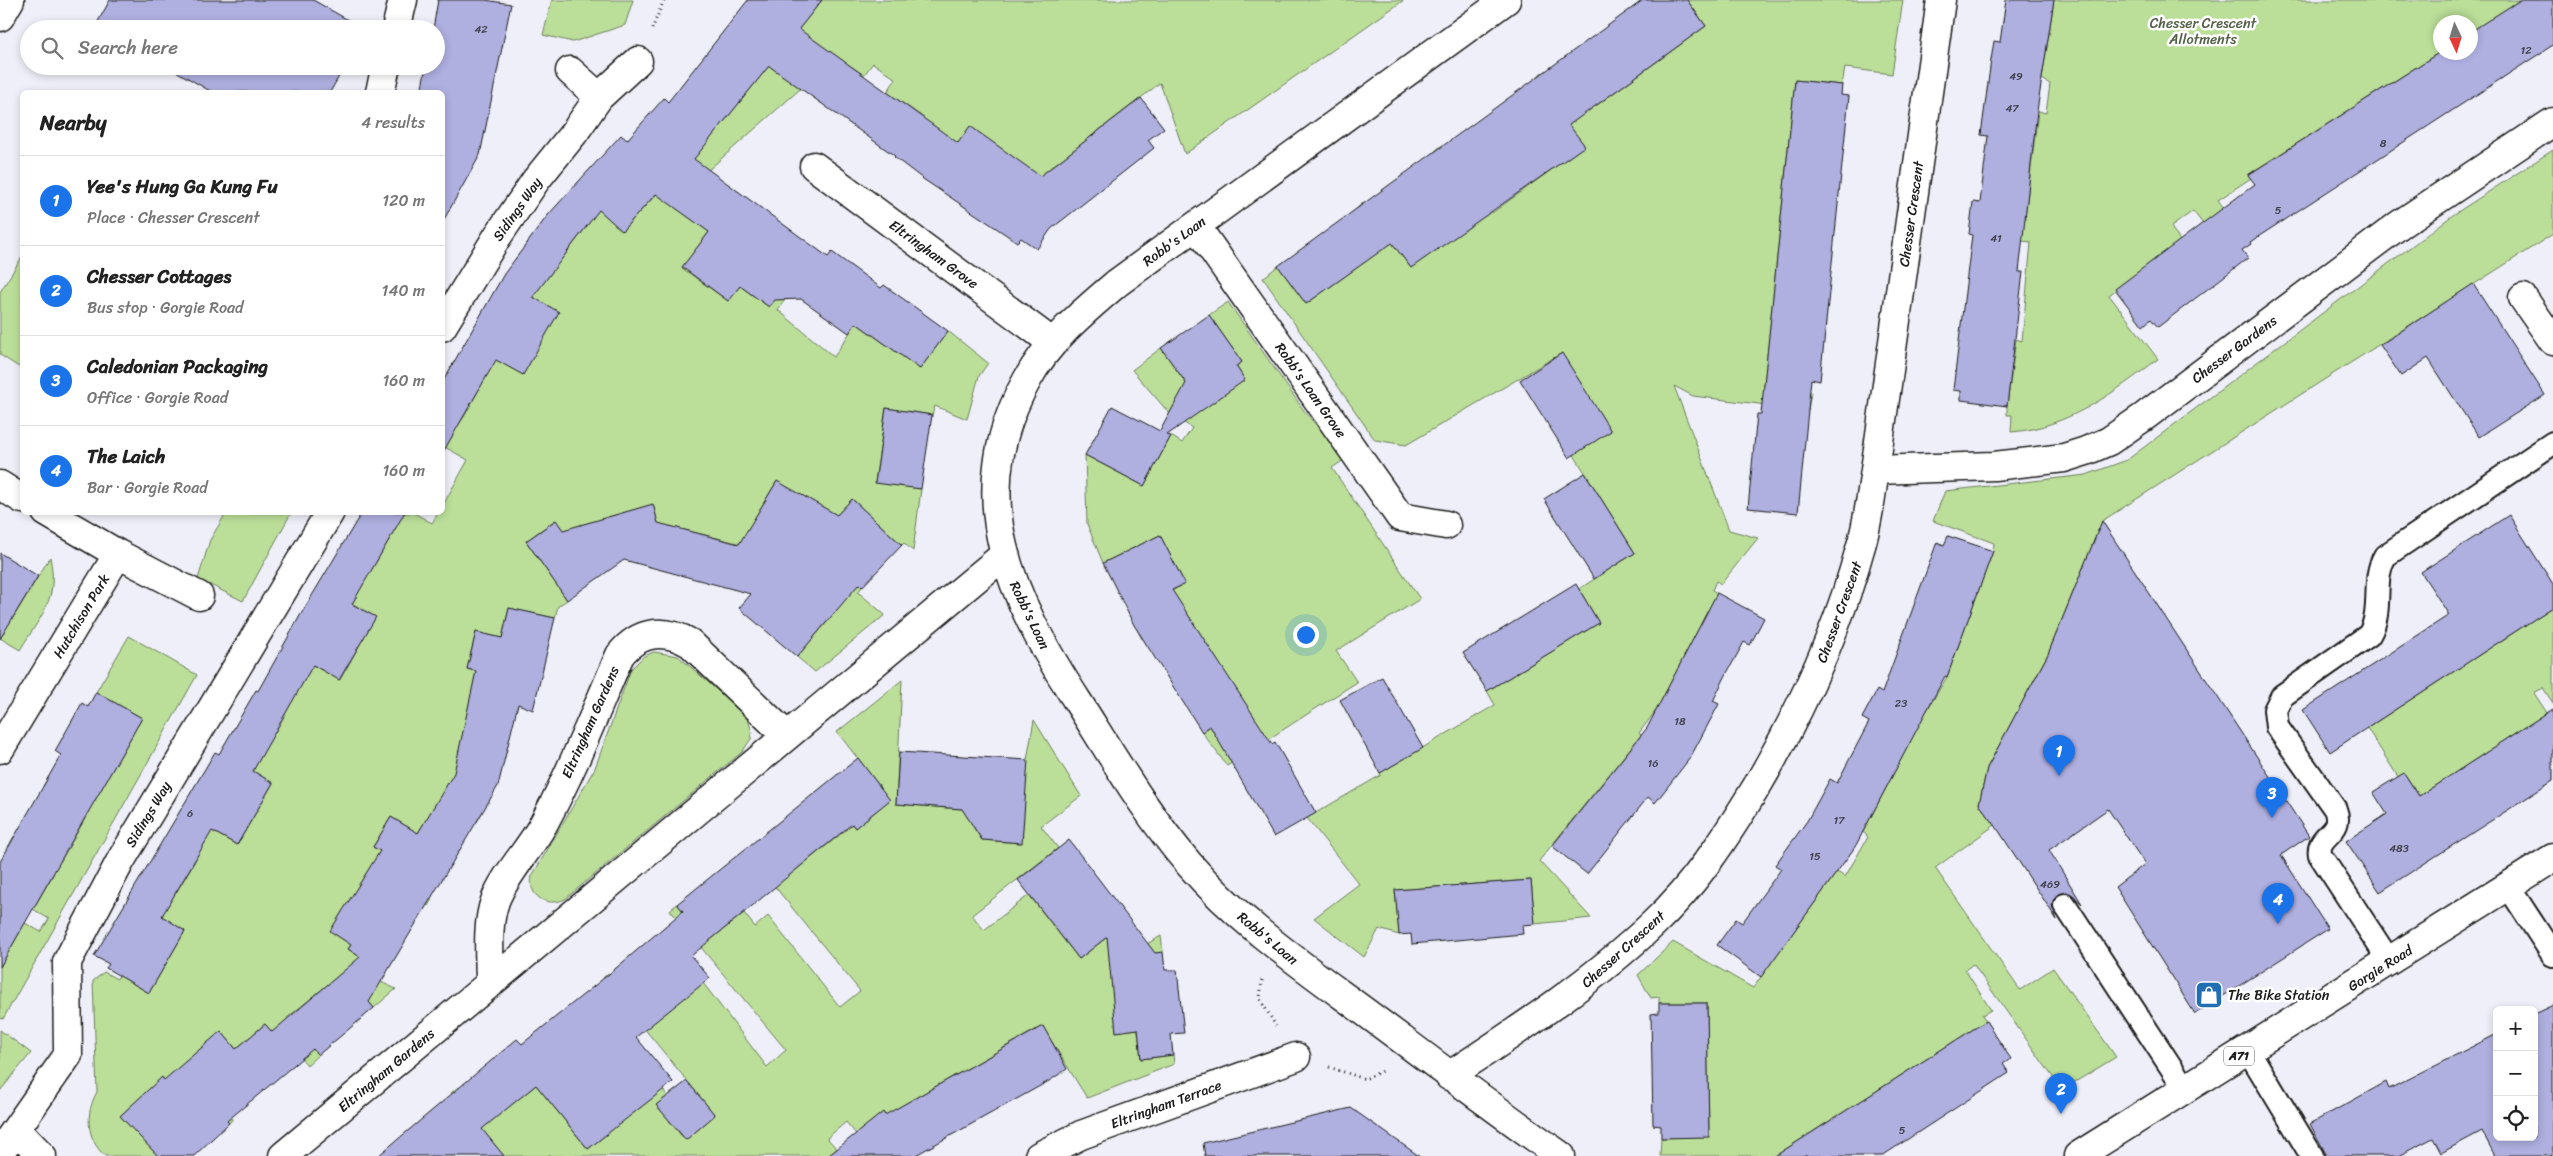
<!DOCTYPE html>
<html lang="en">
<head>
<meta charset="utf-8">
<style>
  :root { --surface:#fff; --page:#f2f2f2; --text:#222; --muted:#767676; --line:#e0e0e0; --accent:#1a73e8 }
  body { margin:0; font-family:Sriracha,sans-serif; background:var(--page); color:var(--text) }
  .controls { position:absolute; right:15px; bottom:15px; display:grid; overflow:hidden; border-radius:8px; box-shadow:0 2px 8px #0003 }
  .controls button { width:45px; height:45px; display:grid; place-items:center; padding:0; border:0; border-bottom:1px solid var(--line); background:var(--surface); color:var(--text); font:25px sans-serif }
  .compass { position:absolute; left:2433px; top:15px; width:45px; height:45px; border-radius:50%; background:var(--surface); box-shadow:0 2px 8px #0003; rotate:176deg }
  .you { position:absolute; left:1305px; top:634px; width:18px; height:18px; margin:-12px; border:4px solid #fff; border-radius:50%; background:#1a73e8; box-shadow:0 0 0 8px #1a73e833 }
  .badge { display:grid; place-items:center; width:32px; height:32px; border-radius:50%; background:var(--accent); color:#fff; font-size:16px; font-weight:700 }
  .pin { position:absolute; translate:-50% -41px; filter:drop-shadow(0 1px 2px #0008) }
  .pin::after { content:''; position:absolute; top:26px; width:18px; height:15px; background:inherit; clip-path:polygon(0 0,100% 0,50% 100%) }
  .list { margin:0; padding:0; list-style:none }
  h2 { display:flex; justify-content:space-between; align-items:center; height:65px; margin:0; padding:0 20px; font-size:21px }
  h2 small { font-size:16px; font-weight:400; color:var(--muted) }
  .list li { display:grid; grid-template-columns:32px 1fr auto; gap:15px; align-items:center; box-sizing:border-box; height:90px; padding:0 20px; border-top:1px solid var(--line) }
  .list b { display:block; font-size:19px; white-space:nowrap }
  .list p { margin:0; font-size:16px; white-space:nowrap; color:var(--muted) }
  .list em { font-size:16px; font-style:normal; color:var(--muted) }
  .icon { flex:none; width:28px; height:28px; fill:none; stroke:currentColor; stroke-width:2; stroke-linecap:round; stroke-linejoin:round }
  .map { position:relative; flex:none; width:2553px; height:1156px; overflow:hidden }
  .search { position:absolute; background:var(--surface); box-shadow:0 2px 8px #0003; left:20px; top:20px; width:425px; height:55px; display:flex; align-items:center; gap:12px; box-sizing:border-box; padding:0 18px; border-radius:28px; color:var(--muted); font-size:19px }
  .panel { position:absolute; background:var(--surface); box-shadow:0 2px 8px #0003; left:20px; top:90px; width:425px; height:425px; border-radius:8px }
  .map>svg:first-child { display:block }
  .green { fill:#bbdf99; stroke:#6c7e5a }
  .building { fill:#afafe0; stroke:#1c1c1c }
  .lines { fill:none; stroke-linecap:round; stroke-linejoin:round }
  .service-casing { stroke:#1c1c1c; stroke-width:26 }
  .minor-casing { stroke:#1c1c1c; stroke-width:31 }
  .primary-casing { stroke:#1c1c1c; stroke-width:31 }
  .path { stroke:#1c1c1c; stroke-width:3; stroke-dasharray:1 4; stroke-linecap:butt }
  .service { stroke:#fff; stroke-width:22 }
  .minor { stroke:#fff; stroke-width:28 }
  .primary { stroke:#fff; stroke-width:28 }
  .labels { text-anchor:middle; stroke-width:5; stroke-linejoin:round; paint-order:stroke }
  .number-label { font-size:11px; fill:#41414d }
  .shield { fill:#fff; stroke:#606060; stroke-width:1 }
  .shield-label { font-size:12px; font-weight:bold; fill:#1c1c1c }
  .park-label { font-size:14px; fill:#546048; stroke:#fff }
  .street-label { font-size:14px; fill:#1c1c1c; stroke:#fff }
  .poi-label { font-size:14px; fill:#1c1c1c; stroke:#fff; text-anchor:start }
</style>
</head>
<body>
<div class="map">
<svg width="2553" height="1156" viewBox="0 0 2553 1156">
  <rect width="100%" height="100%" fill="#efeff9"/>
  <filter id="ink" filterUnits="userSpaceOnUse"><feTurbulence type="fractalNoise" baseFrequency=".02" numOctaves="2"/><feDisplacementMap in="SourceGraphic" scale="10" xChannelSelector="R" yChannelSelector="G"/><feConvolveMatrix kernelMatrix="1 2 1 2 8 2 1 2 1" color-interpolation-filters="sRGB"/></filter>
  <g filter="url(#ink)">
    <path class="green" d="M552,0H633L625,25L573,42L543,35Z
      M822,0H928L930,2L932,0H1404L1185,154L1160,83L1045,172L1058,190L952,151L917,127L924,118L887,92L896,79L873,63L864,75L849,65L825,67L671,203L709,232L682,268L728,301L740,286L769,307L784,287L791,291L778,310L834,357L856,323L920,369L948,331L988,363L979,376L967,419L935,406L932,415L886,408L875,482L921,489L913,551L904,543L902,545L852,499L813,540L862,587L858,592L885,615L815,672L797,657L828,621L777,481L754,519L771,531L741,544L669,526L662,537L653,505L601,519L570,541L555,520L526,541L567,600L558,606L555,618L509,608L502,638L476,632L467,669L492,676L457,799L482,813L477,822L439,799L418,833L391,817L373,847L400,863L432,899L428,906L389,883L331,931L351,945L348,949L387,973L381,982L396,989L374,1008L343,972L287,1018L318,1055L307,1065L301,1058L297,1062L265,1024L236,1049L221,1031L232,1120L229,1123L199,1090L185,1103L162,1078L120,1116L158,1156H105C86,1139 85,1113 97,1092L93,981L104,972L117,979L119,975L149,993L185,931L153,911L176,893L195,861L207,828L237,845L273,783L241,764L309,663L340,680L375,617L343,598L373,567L392,535L374,525L381,513H414L432,523L438,513L442,512L443,505L468,460L443,446L464,417L482,384L526,294L560,261L583,231L597,207L623,230L723,123Z
      M1687,0H1903L1892,74L1845,68L1842,85L1795,80L1764,386L1811,392L1808,410L1693,396L1674,386L1729,530L1758,538L1721,584L1716,581L1712,590L1717,593L1657,709L1639,733L1641,735L1539,861L1591,918L1535,924L1531,880L1395,890L1399,935L1379,929L1364,957L1314,918L1359,884L1307,818L1381,775L1380,773L1495,705L1487,691L1599,623L1579,589L1635,553L1574,455L1562,353L1406,445L1375,440L1263,278L1278,266L1306,304L1363,263L1349,215L1363,203L1411,268L1434,152L1442,145L1492,213L1584,146L1535,79L1542,72L1547,79L1597,105L1706,26Z
      M2054,0H2539L2471,32L2470,22H2440V52L2249,174L2251,178L2218,200L2224,208L2203,224L2193,211L2171,227L2180,241L2109,295L2158,359C2115,392 2067,428 2011,432L2012,415H2007V406L2016,339L2022,341L2031,242L2022,241L2038,111L2046,113L2050,84L2042,79Z
      M2553,150V234L2102,521L2048,654L1987,768L1979,804L1995,825L1935,868L2020,990L2053,968L2116,1057L2062,1090L1973,964L1965,970L1991,1010L1982,1015L1986,1021L1775,1156H1660L1661,1138L1709,1136L1707,1003H1659V997L1651,998L1638,975L1673,942L1753,988L1837,872L1845,877L1868,837L1863,832L1924,715L1947,677L1993,551L1994,543L1933,521L1945,491L2086,475L2127,460L2453,215Z
      M22,257V369L0,355V292Z
      M1228,302L1305,412L1345,459L1332,468L1420,599L1336,651L1357,682L1227,766L1202,732L1245,704L1187,613L1142,639L1128,613L1185,584L1160,535L1103,563L1087,524L1085,455L1144,486L1171,436L1182,443L1192,428L1169,413L1132,370L1161,348L1196,397L1245,380L1236,366L1242,362L1209,315Z
      M226,513H291L243,601L198,579L210,540Z
      M50,557C59,600 41,615 20,650L0,638V610L13,618Z
      M2553,607V703L2543,688L2534,693L2547,713L2419,796L2406,776L2400,780L2367,728Z
      M129,636L197,675L3,1019L0,1018V967L20,932L0,920V909L41,932L49,919L33,909L54,873L8,847L14,836L60,862L89,812L43,786L50,775L95,800L142,718L96,692Z
      M654,652L678,656L747,716L752,732L751,739L742,752L565,899C547,908 527,896 532,876L595,768L631,669L644,656Z
      M902,680L896,804L974,810L973,827L982,840L1021,843L1027,760L1034,720L1081,796L1041,826L1058,848L972,915L984,930L1029,895L1079,959L1125,923L1143,946L1161,936L1163,952L1138,955L1115,1016L1116,1031L1138,1029L1141,1059L1173,1055L1174,1064L1087,1098L1042,1026L905,1104L913,1149L883,1113L856,1134L846,1122L827,1138L837,1149L828,1156H504L451,1093L458,1087L488,1123L536,1085L588,1149L607,1134L643,1062L679,1112L669,1121L685,1140L715,1115L603,978L608,973L640,1011L703,983L767,1067L786,1050L670,910L677,904L708,942L744,913L755,927L768,916L840,1007L860,991L745,850L791,874L847,829L817,792L823,787L855,828L875,812L881,788L837,732Z
      M0,1030L31,1053L0,1091Z"/>
    <path class="building" d="M110,0H313L364,29H102L96,25Z
      M438,0H485L511,4L480,155L442,223V92H421L426,66H436V29H433Z
      M748,0H822L799,29L958,143L970,126L1040,176L1141,98L1164,128L1148,140L1154,148L1051,229L1037,249L1021,238L1017,242L923,179L894,157L895,156L769,66L694,159L828,257L832,252L881,288L884,285L948,331L920,369L856,323L849,333L801,299L775,300L769,307L740,286L728,301L682,267L709,232L656,194L622,231L599,210L533,297L559,312L523,375L496,360L442,454V383L504,274L548,215L621,135L627,140L664,98L668,102Z
      M1643,0H1687L1706,26L1569,125L1585,146L1411,268L1392,243L1306,304L1278,266Z
      M2006,0H2054L2037,111L2019,272H2023L2007,406L1961,400V391L1953,390L1972,235L1969,234L1973,202L1980,203L1988,136L1981,135L1991,60L1994,41L2000,42Z
      M2520,0H2553V45L2250,242L2251,244L2242,250L2248,258L2158,327L2151,319L2143,326L2115,289L2255,184L2248,175L2440,52H2470V32Z
      M167,66H345L330,92H212Z
      M1795,80L1842,85L1841,95L1849,96L1820,381L1811,379L1798,513L1748,508L1757,414H1761Z
      M2473,284L2545,395L2479,437L2428,358L2401,376L2380,345Z
      M1209,315L1242,362L1236,366L1245,380L1167,435L1171,436L1144,486L1085,455L1112,406L1160,431L1186,383L1161,348Z
      M1562,353L1611,431L1569,458L1520,380Z
      M886,408L932,415L921,489L875,483Z
      M1585,473L1635,553L1594,579L1544,499Z
      M777,481L837,515L852,499L902,545L862,587L859,584L797,657L739,608L751,594L624,560L567,600L526,541L556,520L563,530L653,504L658,523L739,544Z
      M362,512H405L352,604L376,617L339,680L313,665L253,771L273,783L237,845L212,831L162,916L185,931L149,993L106,968L109,964L94,956L215,752L219,754L256,690L258,691L301,614Z
      M2509,515L2553,584V607L2330,752L2303,710L2449,615L2421,572Z
      M2102,521L2309,836L2281,855L2328,929L2195,1014L2115,887L2145,864L2108,809L2049,850L2082,904L2070,893L2058,894L2052,905L2057,920L1995,825L1979,804L1987,768L2048,654Z
      M1160,535L1185,584L1172,590L1272,744L1275,742L1316,813L1274,837L1210,726L1202,732L1134,625L1103,563Z
      M1948,536L1993,551L1947,677L1945,676L1855,847L1761,977L1717,945L1736,919L1742,923L1781,869L1775,865L1807,821L1830,779L1837,783L1869,722L1862,718L1877,690L1882,693L1937,542L1944,545Z
      M0,553L38,576L0,639Z
      M1576,584L1599,623L1487,691L1463,653Z
      M1717,593L1764,618L1750,645L1744,642L1728,671L1713,701L1719,704L1690,758L1655,803L1648,797L1587,874L1552,846L1647,728Z
      M509,608L555,618L533,710L518,704L498,786L369,1002L374,1008L318,1055L313,1049L227,1121L229,1123L194,1156H158L120,1116L162,1077L164,1080L221,1031L236,1049L265,1024L272,1032L360,957L348,949L351,945L330,931L380,851L373,847L391,817L418,833L454,773L476,671L467,669L476,632L502,638Z
      M1382,677L1423,748L1380,773L1340,700Z
      M96,692L142,718L0,967V862L61,755L55,751L82,703L88,707Z
      M2553,709V781L2380,892L2346,841L2387,814L2373,792L2404,773L2419,796Z
      M899,752L1028,760L1022,843L982,840L962,809L896,804Z
      M858,758L890,800L855,828L852,824L691,956L710,978L636,1037L673,1082L588,1149L536,1085L482,1129L504,1156H378L517,1039L522,1044L609,974L683,911L677,904Z
      M1069,840L1155,953L1163,952L1165,970H1177L1184,1033L1171,1034L1173,1055L1141,1059L1138,1029L1116,1032L1107,937L1079,959L1018,880Z
      M1531,880L1535,924L1522,925L1523,934L1412,944L1411,934L1399,935L1395,890Z
      M1659,1003H1707L1709,1137L1661,1138V1126L1653,1125L1651,1014L1659,1013Z
      M2553,1005V1156H2495L2482,1131L2441,1153L2433,1138L2398,1156H2327L2310,1124L2386,1082L2389,1089L2497,1034V1137H2534V1014Z
      M1986,1021L2011,1059L2003,1064L2009,1073L1882,1156H1775Z
      M1043,1026L1067,1069L1049,1081L914,1156H828L883,1112L885,1115Z
      M687,1081L715,1115L686,1140L656,1105Z
      M1351,1108L1419,1156H1205L1203,1143Z"/>
    <g class="lines">
      <g class="service-casing">
        <path id="service" d="M2508,886L2553,955
          M2065,905L2186,1090
          M2390,962L2320,855C2316,833 2345,834 2335,809L2277,727L2275,710L2282,696L2369,635C2384,610 2371,580 2385,556L2553,443
          M2248,1050L2312,1156"/>
      </g>
      <g class="minor-casing">
        <path id="minor" d="M1506,0L1117,283C1084,311 1048,341 1027,380C961,497 1012,600 1078,702C1113,757 1147,815 1189,864C1238,921 1300,964 1361,1009C1427,1058 1493,1108 1561,1156
          M0,17L10,0
          M396,29L403,0
          M570,71L599,97
          M380,92L386,66
          M814,166L1053,343
          M1196,226L1400,517L1446,525
          M2523,298L2553,341
          M442,327L497,237L536,180L574,133L599,97L638,61
          M1875,470L1994,466L2064,458L2086,451L2109,441L2145,416L2399,225L2553,122
          M0,485L22,499
          M118,554L199,596
          M0,749L118,554L46,512
          M490,984C490,957 486,926 495,901C504,875 532,847 545,821C574,767 596,710 620,655C639,631 664,628 690,643L787,736
          M1449,1076C1520,1029 1591,983 1653,924C1696,884 1727,835 1757,786C1801,711 1837,633 1860,549C1868,524 1871,496 1875,470L1941,0
          M16,1129L42,1156
          M0,1152L68,1055L67,962L121,860L330,512
          M283,1156L1003,556
          M1039,1156L1081,1135L1296,1057"/>
      </g>
      <g class="primary-casing">
        <path id="primary" d="M2078,1156L2553,858"/>
      </g>
      <path class="path" d="M652,29L664,0
        M1262,980L1260,999L1276,1026
        M1329,1067L1365,1079L1384,1070"/>
      <use href="#service" class="service"/>
      <use href="#minor" class="minor"/>
      <use href="#primary" class="primary"/>
    </g>
  </g>
  <defs>
    <g id="shop-square" transform="scale(1.4375)"><rect x="-9" y="-9" width="18" height="18" rx="4" fill="#1f6fb2" stroke="#fff"/><path d="M-5-2.5h2.3a2.7 3.5 0 0 1 5.4 0H5L5.5 6h-11ZM-1.5-2.5h3a1.5 2.3 0 0 0-3 0Z" fill="#fff"/></g>
  </defs>
  <g fill-rule="evenodd">
    <use href="#shop-square" x="2209" y="995"/>
  </g>
  <g class="labels">
    <g class="number-label">
      <text x="481" y="33">42</text>
      <text x="2526" y="54">12</text>
      <text x="2016" y="80">49</text>
      <text x="2012" y="112">47</text>
      <text x="2383" y="147">8</text>
      <text x="2278" y="214">5</text>
      <text x="1996" y="242">41</text>
      <text x="1901" y="707">23</text>
      <text x="1680" y="725">18</text>
      <text x="1653" y="767">16</text>
      <text x="190" y="817">6</text>
      <text x="1839" y="824">17</text>
      <text x="2399" y="852">483</text>
      <text x="1815" y="860">15</text>
      <text x="2050" y="888">469</text>
      <text x="1902" y="1134">5</text>
    </g>
    <rect class="shield" x="2224" y="1046.5" width="30" height="19" rx="4"/>
    <g class="shield-label">
      <text x="2239" y="1060">A71</text>
    </g>
    <g class="park-label">
      <text x="2203" y="28">Chesser Crescent<tspan x="2203" dy="16">Allotments</tspan></text>
    </g>
    <g class="street-label">
      <text transform="translate(517 209) rotate(-55)" y="5">Sidings Way</text>
      <text transform="translate(1911 214) rotate(-82)" y="5">Chesser Crescent</text>
      <text transform="translate(1174 241) rotate(-36)" y="5">Robb's Loan</text>
      <text transform="translate(934 254) rotate(36)" y="5">Eltringham Grove</text>
      <text transform="translate(2234 349) rotate(-37)" y="5">Chesser Gardens</text>
      <text transform="translate(1311 390) rotate(55)" y="5">Robb's Loan Grove</text>
      <text transform="translate(1839 612) rotate(-70)" y="5">Chesser Crescent</text>
      <text transform="translate(1030 615) rotate(64)" y="5">Robb's Loan</text>
      <text transform="translate(81 616) rotate(-59)" y="5">Hutchison Park</text>
      <text transform="translate(590 722) rotate(-66)" y="5">Eltringham Gardens</text>
      <text transform="translate(148 814) rotate(-59)" y="5">Sidings Way</text>
      <text transform="translate(1268 938) rotate(40)" y="5">Robb's Loan</text>
      <text transform="translate(1623 949) rotate(-42)" y="5">Chesser Crescent</text>
      <text transform="translate(2380 968) rotate(-32)" y="5">Gorgie Road</text>
      <text transform="translate(386 1070) rotate(-40)" y="5">Eltringham Gardens</text>
      <text transform="translate(1166 1104) rotate(-20)" y="5">Eltringham Terrace</text>
    </g>
    <g class="poi-label">
      <text x="2228" y="1000">The Bike Station</text>
    </g>
  </g>
</svg>
<div class="controls">
<button>+</button>
<button>−</button>
<button><svg class="icon" aria-label="locate" viewBox="0 0 24 24"><circle cx="12" cy="12" r="6"/><path d="M12 2v4M12 18v4M2 12h4M18 12h4"/></svg></button>
</div>
<svg class="compass" viewBox="-18 -18 36 36"><path d="M0-13l5 13h-10z" fill="#e53935"/><path d="M0 13l5-13h-10z" fill="#767676"/></svg>
<div class="you"></div>
<div class="pin badge" style="left:2059px;top:776px">1</div>
<div class="pin badge" style="left:2061px;top:1114px">2</div>
<div class="pin badge" style="left:2272px;top:818px">3</div>
<div class="pin badge" style="left:2278px;top:924px">4</div>
<div class="search"><svg class="icon" aria-label="search" viewBox="0 0 24 24"><circle cx="10" cy="10" r="6"/><path d="M15 15l6 6"/></svg>Search here</div>
<section class="panel">
<h2>Nearby<small>4 results</small></h2>
<ul class="list">
<li><span class="badge">1</span><div><b>Yee's Hung Ga Kung Fu</b><p>Place · Chesser Crescent</p></div><em>120 m</em></li>
<li><span class="badge">2</span><div><b>Chesser Cottages</b><p>Bus stop · Gorgie Road</p></div><em>140 m</em></li>
<li><span class="badge">3</span><div><b>Caledonian Packaging</b><p>Office · Gorgie Road</p></div><em>160 m</em></li>
<li><span class="badge">4</span><div><b>The Laich</b><p>Bar · Gorgie Road</p></div><em>160 m</em></li>
</ul>
</section>
</div>
</body>
</html>
